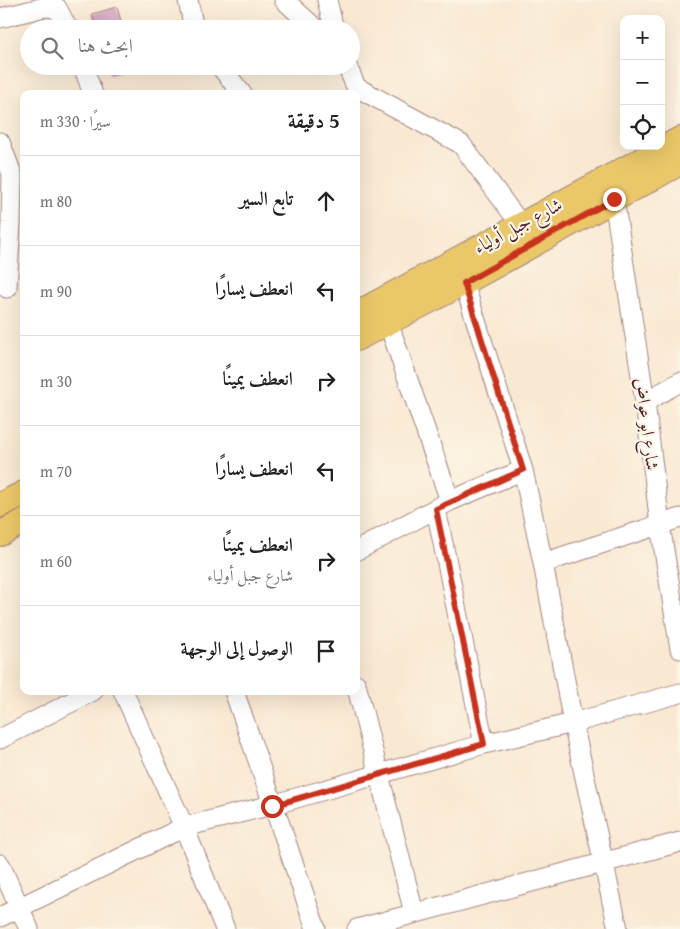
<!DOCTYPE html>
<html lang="ar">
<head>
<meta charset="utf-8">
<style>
  :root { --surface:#fff; --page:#f2f2f2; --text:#222; --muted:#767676; --line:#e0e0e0 }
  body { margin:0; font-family:"Gentium Book Plus",Amiri,serif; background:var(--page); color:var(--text); direction:rtl }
  .controls { position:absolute; right:15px; top:15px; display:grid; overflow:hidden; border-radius:10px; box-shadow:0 5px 20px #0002 }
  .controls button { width:45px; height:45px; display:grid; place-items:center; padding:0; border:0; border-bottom:1px solid var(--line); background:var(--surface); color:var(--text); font:25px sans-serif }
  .stop { position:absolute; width:15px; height:15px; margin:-11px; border:4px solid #c8321e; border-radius:50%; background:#fff }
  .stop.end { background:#c8321e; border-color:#fff; box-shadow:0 1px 5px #0008 }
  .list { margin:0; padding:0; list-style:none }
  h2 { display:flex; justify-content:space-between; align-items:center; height:65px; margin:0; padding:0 20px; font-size:21px }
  h2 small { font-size:16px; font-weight:400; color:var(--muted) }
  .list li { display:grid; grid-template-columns:32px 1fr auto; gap:15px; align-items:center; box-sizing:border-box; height:90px; padding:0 20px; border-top:1px solid var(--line) }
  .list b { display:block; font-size:19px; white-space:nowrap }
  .list p { margin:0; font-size:16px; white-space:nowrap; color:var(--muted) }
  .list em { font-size:16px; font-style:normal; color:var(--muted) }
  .icon { flex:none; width:28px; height:28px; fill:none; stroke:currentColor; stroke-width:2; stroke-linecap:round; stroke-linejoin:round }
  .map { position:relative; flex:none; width:680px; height:929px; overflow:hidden; direction:ltr }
  .search { position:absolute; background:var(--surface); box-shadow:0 5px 20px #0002; left:20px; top:20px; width:340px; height:55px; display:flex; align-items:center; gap:12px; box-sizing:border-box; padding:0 18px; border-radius:28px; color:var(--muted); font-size:19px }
  .panel { position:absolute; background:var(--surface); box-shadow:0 5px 20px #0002; left:20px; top:90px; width:340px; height:605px; border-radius:10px; direction:rtl }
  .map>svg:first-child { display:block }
  .building { fill:#cc91bb }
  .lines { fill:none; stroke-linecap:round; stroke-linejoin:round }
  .minor-casing { stroke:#a2847f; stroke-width:21 }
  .major-casing { stroke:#a2847f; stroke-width:26 }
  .minor { stroke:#fff; stroke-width:19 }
  .major { stroke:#eac769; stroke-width:24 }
  .route { stroke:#c8321e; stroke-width:6 }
  .labels { text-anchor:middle; stroke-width:4.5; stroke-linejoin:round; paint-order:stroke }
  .street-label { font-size:18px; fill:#4a1f2b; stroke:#fcf5e5 }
</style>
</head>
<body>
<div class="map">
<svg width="680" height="929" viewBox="0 0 680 929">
  <rect width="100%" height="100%" fill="#fcf5e5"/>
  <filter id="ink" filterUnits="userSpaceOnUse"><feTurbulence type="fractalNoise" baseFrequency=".02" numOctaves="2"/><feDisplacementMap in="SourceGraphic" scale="10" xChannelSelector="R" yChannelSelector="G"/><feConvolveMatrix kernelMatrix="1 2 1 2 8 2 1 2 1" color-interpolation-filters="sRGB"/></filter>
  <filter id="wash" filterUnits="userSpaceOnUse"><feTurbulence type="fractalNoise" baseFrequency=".0096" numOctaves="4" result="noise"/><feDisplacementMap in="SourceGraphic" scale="20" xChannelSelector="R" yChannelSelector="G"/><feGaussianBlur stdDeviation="1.12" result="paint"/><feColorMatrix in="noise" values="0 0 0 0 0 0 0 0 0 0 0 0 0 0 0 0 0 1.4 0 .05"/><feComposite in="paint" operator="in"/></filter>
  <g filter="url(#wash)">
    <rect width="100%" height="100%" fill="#f9e9d3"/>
    <g id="blocks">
      <path class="building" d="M117,7L123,29H97L92,14Z
        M107,66H133L134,68L110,75Z"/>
    </g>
  </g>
  <g filter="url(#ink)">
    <use href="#blocks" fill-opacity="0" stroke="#a2847f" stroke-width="1"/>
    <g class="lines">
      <g class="minor-casing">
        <path id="minor" d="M188,0L194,29
          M284,0L316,29
          M327,0L334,29
          M0,18L45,7L57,8L68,29
          M83,66L93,94
          M220,66L242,94
          M347,66L356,87L461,144L521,225
          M0,142L12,174L11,223L7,288
          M614,199L645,402L660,525L680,649
          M464,283L523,470L543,563L573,723L618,929
          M388,322L450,501
          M645,402L680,382
          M436,509L484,744
          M356,551L450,501L523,470
          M543,563L680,518
          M356,684L414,913
          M123,691L184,827L225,929
          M234,691L316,929
          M0,739L93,691
          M0,864L29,929
          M0,917L184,827L272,805L484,744L573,723L680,693
          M357,929L680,842"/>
      </g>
      <g class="major-casing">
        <path id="major" d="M356,314L680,139
          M356,339L464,283L680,163
          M0,505L24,493
          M0,534L24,521"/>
      </g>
      <use href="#minor" class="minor"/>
      <use href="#major" class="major"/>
    </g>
  </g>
  <g class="lines" filter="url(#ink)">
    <path class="route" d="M272,806L484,744L436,509L523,470L464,283L614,199"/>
  </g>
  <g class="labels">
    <g class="street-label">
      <text transform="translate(518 226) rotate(-28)" y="6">شارع جبل أولياء</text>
      <text transform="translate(647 424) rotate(83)" y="6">شارع ابو عواض</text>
    </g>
  </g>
</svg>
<div class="controls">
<button>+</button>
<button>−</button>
<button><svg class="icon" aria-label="locate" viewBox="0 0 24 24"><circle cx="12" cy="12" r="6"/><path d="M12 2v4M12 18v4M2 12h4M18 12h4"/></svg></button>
</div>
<div class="stop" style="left:272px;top:806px"></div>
<div class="stop end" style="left:614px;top:199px"></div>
<div class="search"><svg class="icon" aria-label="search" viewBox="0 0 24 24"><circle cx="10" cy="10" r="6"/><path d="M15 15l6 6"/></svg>ابحث هنا</div>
<section class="panel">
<h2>5 دقيقة<small>سيرًا · 330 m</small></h2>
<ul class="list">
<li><svg class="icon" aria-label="ahead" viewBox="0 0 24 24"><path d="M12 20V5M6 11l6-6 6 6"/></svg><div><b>تابع السير</b></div><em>80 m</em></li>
<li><svg class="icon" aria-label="left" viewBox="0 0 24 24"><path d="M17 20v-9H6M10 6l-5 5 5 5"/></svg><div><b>انعطف يسارًا</b></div><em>90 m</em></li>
<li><svg class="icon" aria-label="right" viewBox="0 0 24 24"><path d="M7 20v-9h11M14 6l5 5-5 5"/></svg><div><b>انعطف يمينًا</b></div><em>30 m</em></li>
<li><svg class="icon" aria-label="left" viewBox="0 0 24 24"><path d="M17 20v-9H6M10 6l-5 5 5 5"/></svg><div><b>انعطف يسارًا</b></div><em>70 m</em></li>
<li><svg class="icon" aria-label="right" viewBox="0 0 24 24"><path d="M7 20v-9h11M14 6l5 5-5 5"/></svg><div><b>انعطف يمينًا</b><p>شارع جبل أولياء</p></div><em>60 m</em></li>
<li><svg class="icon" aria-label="arrive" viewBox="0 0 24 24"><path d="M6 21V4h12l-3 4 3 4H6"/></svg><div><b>الوصول إلى الوجهة</b></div></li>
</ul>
</section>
</div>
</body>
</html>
